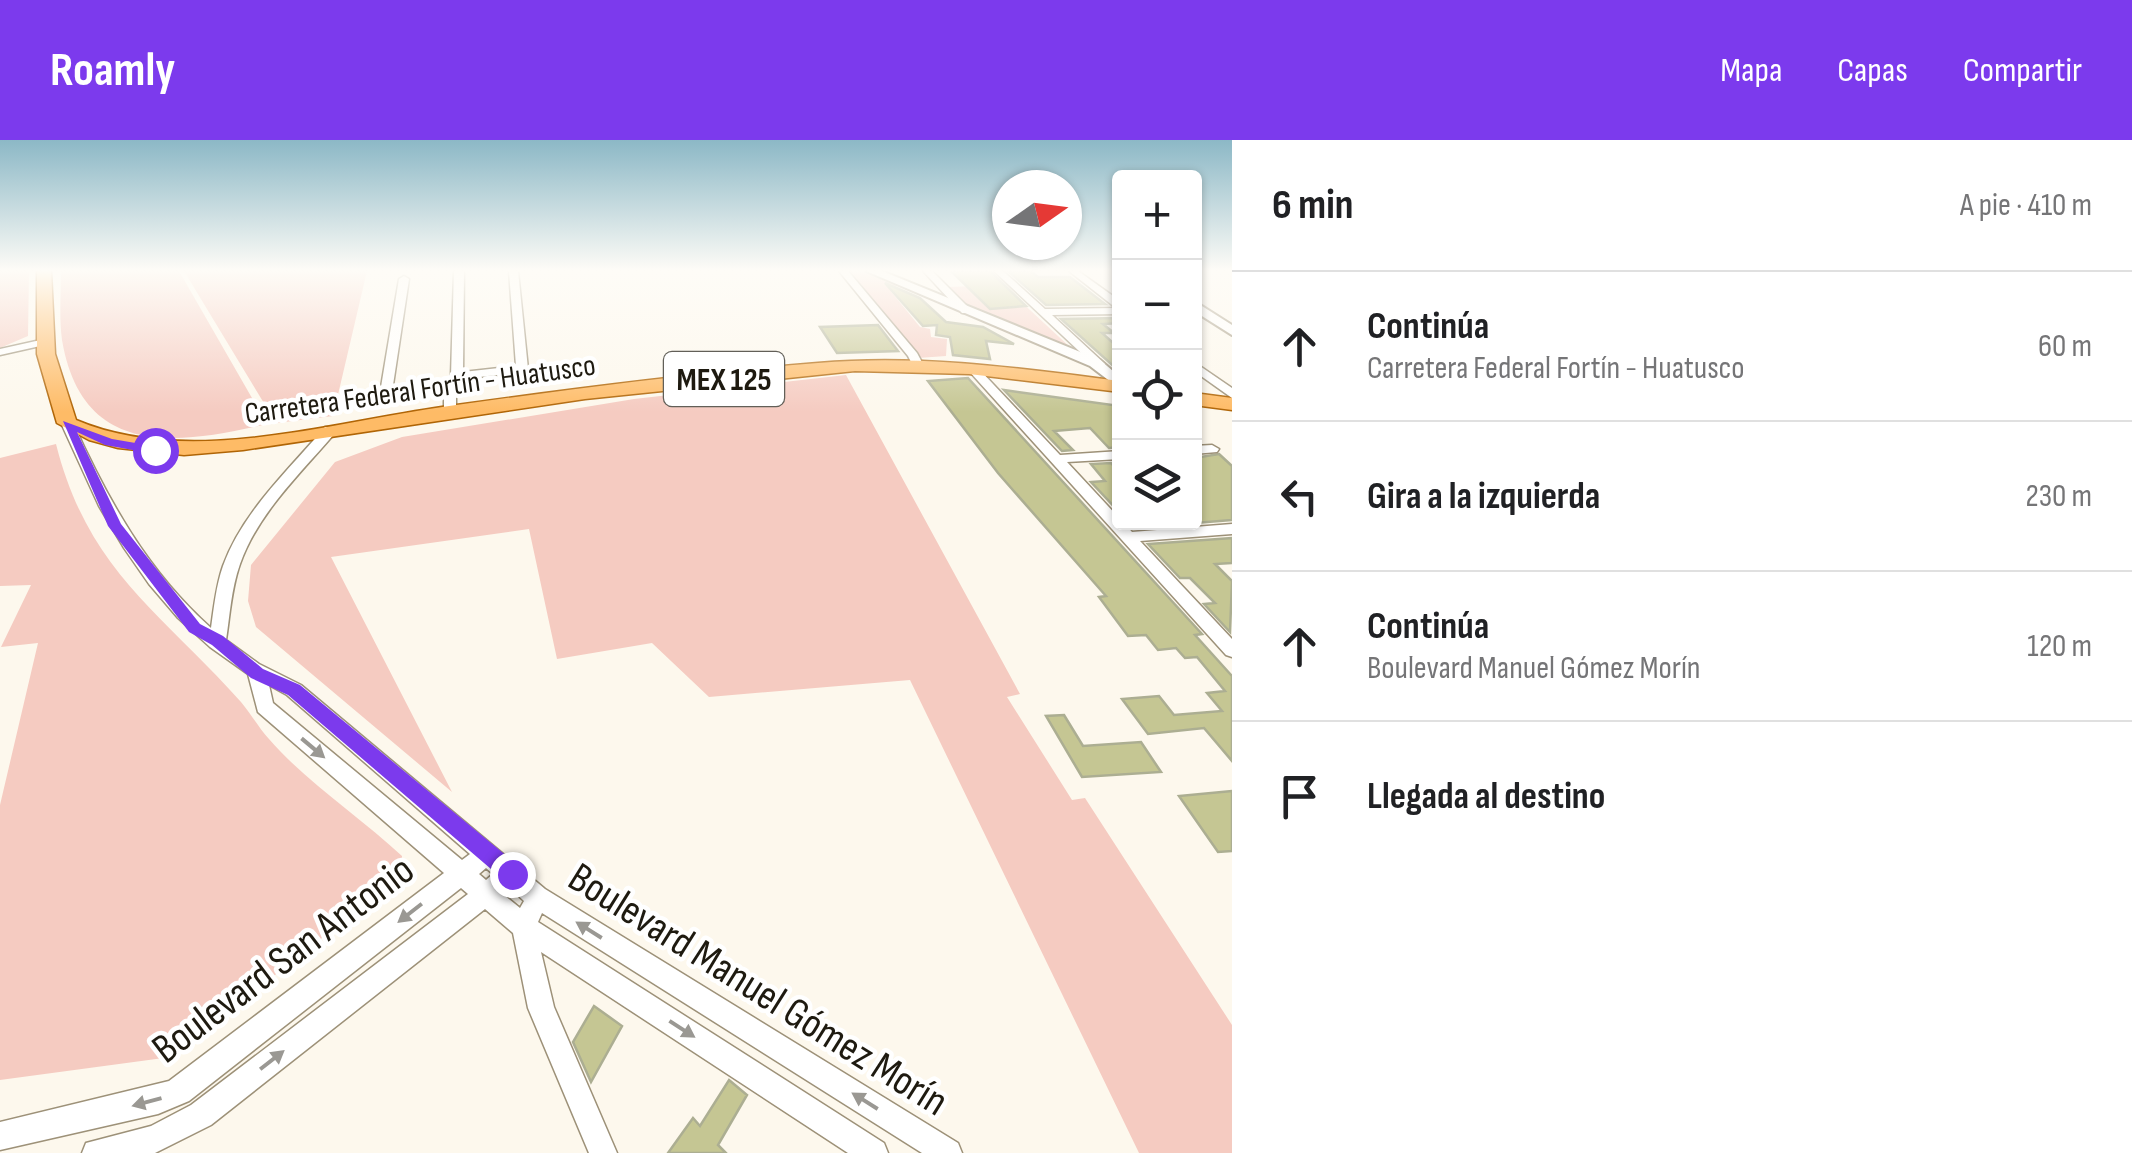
<!DOCTYPE html>
<html lang="es">
<head>
<meta charset="utf-8">
<style>
  :root { --surface:#fff; --page:#f2f2f2; --text:#202124; --muted:#757577; --line:#e0e0e0; --accent:#7c3aed }
  body { margin:0; font-family:"Sofia Sans Condensed",sans-serif; background:var(--page); color:var(--text) }
  .controls { position:absolute; right:30px; top:30px; display:grid; overflow:hidden; border-radius:10px; box-shadow:0 2px 8px #0004 }
  .controls button { width:90px; height:90px; display:grid; place-items:center; padding:0; border:0; border-bottom:2px solid var(--line); background:var(--surface); color:var(--text); font:50px sans-serif }
  .compass { position:absolute; left:992px; top:30px; width:90px; height:90px; border-radius:50%; background:var(--surface); box-shadow:0 2px 8px #0004; rotate:76deg }
  .stop { position:absolute; width:30px; height:30px; margin:-22px; border:8px solid #7c3aed; border-radius:50%; background:#fff }
  .stop.end { background:#7c3aed; border-color:#fff; box-shadow:0 2px 10px #0008 }
  .list { margin:0; padding:0; list-style:none }
  h2 { display:flex; justify-content:space-between; align-items:center; height:130px; margin:0; padding:0 40px; font-size:42px }
  h2 small { font-size:32px; font-weight:400; color:var(--muted) }
  .list li { display:grid; grid-template-columns:65px 1fr auto; gap:30px; align-items:center; box-sizing:border-box; height:150px; padding:0 40px; border-top:2px solid var(--line) }
  .list b { display:block; font-size:38px; white-space:nowrap }
  .list p { margin:0; font-size:32px; white-space:nowrap; color:var(--muted) }
  .list em { font-size:32px; font-style:normal; color:var(--muted) }
  .icon { flex:none; width:55px; height:55px; fill:none; stroke:currentColor; stroke-width:2; stroke-linecap:round; stroke-linejoin:round }
  .map { position:relative; flex:none; width:1232px; height:1013px; overflow:hidden }
  header { display:flex; align-items:center; gap:60px; box-sizing:border-box; height:140px; padding:0 50px; background:var(--accent); color:#fff }
  header strong { font-size:48px }
  nav { display:flex; gap:55px; margin-inline-start:auto; font-size:35px }
  main { display:flex }
  aside { flex:1; background:var(--surface) }
  .map>svg:first-child { display:block }
  .green { fill:#f5cbc1 }
  .building { fill:#c5c693; stroke:#acae92; stroke-width:2.5 }
  .lines { fill:none; stroke-linecap:round; stroke-linejoin:round }
  .minor-casing { stroke:#9d9178; stroke-width:3 }
  .tertiary-casing { stroke:#9d9178; stroke-width:4 }
  .primary-casing { stroke:#b06506; stroke-width:3 }
  .minor { fill:#fff; fill-rule:evenodd }
  .tertiary { fill:#fff; fill-rule:evenodd }
  .primary { fill:#febb66; fill-rule:evenodd }
  .oneway { fill:#9a9893 }
  .route { fill:#7c3aed }
  .labels { text-anchor:middle; stroke-width:9; stroke-linejoin:round; paint-order:stroke }
  .far-street-label { font-size:30px; fill:#1e1a10; stroke:#fff }
  .shield { fill:#fff; stroke:#625f58; stroke-width:2.5 }
  .shield-label { font-size:32px; font-weight:bold; fill:#1e1a10 }
  .near-street-label { font-size:42px; fill:#1e1a10; stroke:#fff }
</style>
</head>
<body>
<header>
<strong>Roamly</strong>
<nav><a>Mapa</a><a>Capas</a><a>Compartir</a></nav>
</header>
<main>
<div class="map">
<svg width="1232" height="1013" viewBox="0 0 1232 1013">
  <rect width="100%" height="100%" fill="#fdf8ed"/>
  <path class="green" d="M0,131H29L28,196L0,208Z
    M61,131H179L267,284C174,306 82,317 62,200C59,178 61,153 61,131Z
    M184,131H367L333,276L276,283Z
    M849,131H861L897,146L889,149L920,187L930,189L931,197L947,199L946,216L918,218Z
    M1003,145L1072,209L970,170L947,147Z
    M846,235L1020,554L1007,557L1072,660L1085,658L1232,885V1013H1139L910,540L709,557L652,503L557,519L529,389L331,417L452,652L256,487L248,461L251,425L335,322L402,297L634,259Z
    M56,304C88,431 161,472 241,562C251,574 259,588 269,599C304,640 361,678 402,716V735L171,917L0,940V665L38,503L1,507L31,445L0,446V318Z"/>
  <path class="building" d="M951,131H990L1026,166L990,169Z
    M1008,131H1030L1038,137H1070L1105,164L1046,165Z
    M885,143L920,158L946,182L983,187L1014,204L986,201L990,219L953,215L950,197L936,195L937,185L923,186Z
    M1120,178V183L1103,184L1114,193H1102L1120,209V232L1061,179Z
    M878,185L898,211L837,213L820,187Z
    M968,238L1202,494L1195,495L1232,536V621L1204,588L1148,594L1122,559L1159,556L1174,575L1222,571L1207,553L1225,551L1197,517L1185,518L1176,508L1158,510L1146,495L1128,496L1099,457L1106,456L998,333L928,241Z
    M1004,250L1120,266V307L1109,308L1090,288L1054,291L1073,310L1062,311Z
    M1219,314L1232,326V380L1134,388L1128,382H1194V318Z
    M1111,323L1120,333V373L1091,342L1105,341L1091,324Z
    M1232,398V423L1215,424L1232,441L1230,492L1204,464L1215,463L1190,438H1180L1148,404Z
    M1064,575L1083,606L1141,602L1161,632L1082,637L1046,576Z
    M1232,651V711L1218,712L1179,656Z
    M594,866L622,886L591,942L573,902Z
    M729,940L747,955L718,1005L726,1013H668L693,978L700,986Z"/>
  <g class="lines">
    <g class="minor-casing">
      <path id="minor" d="M454,131H464L463,232L516,226L509,131H518L528,229L522,232L461,239L456,247V272L450,276L444,272V251L395,254L381,247L399,139L404,136L409,139L393,245L446,244L451,236Z
        M839,131H848L917,213L924,226L922,228H914L908,216Z
        M923,131H932L970,169V173H962Z
        M994,131H1003L1045,169L1116,168L1069,131H1078L1120,161V174L1052,175L1105,224V228H1097Z
        M45,199L50,202L49,204L0,215V209Z
        M1194,222L1232,248V258L1194,231Z
        M973,226L977,227L1060,315L1120,311V319L1067,322L1120,379V382H1123L1132,392L1232,384V394L1140,401L1232,499V517L1226,515L969,231L967,229Z
        M67,279L73,283C108,360 147,431 211,488C214,467 216,446 223,426C243,371 289,330 325,287H335V293C300,334 258,373 240,424C231,449 230,475 226,500L259,524L301,545L545,749L958,1003L962,1013H922L542,773L538,782L884,1003L888,1013H848L541,812L554,867L617,1013H589L528,868L513,793L485,769L211,985L155,1013H82L86,1003L151,986L191,965L468,754L461,748L189,961L158,974L0,1010V982L169,941L444,733L258,572L248,534L210,507L178,478L149,444L124,408L99,366L61,283ZM269,545L287,555L470,714L462,720L273,563ZM486,728L493,734L486,740L479,734ZM511,749L524,761L520,768L504,755Z
        M1212,305L1219,309L1217,312L1194,314V306Z"/>
    </g>
    <g class="tertiary-casing">
      <path id="tertiary" d="M866,131H882L1100,220L1120,237V249L1090,226Z
        M1194,161L1232,185V195L1194,171Z"/>
    </g>
    <g class="primary-casing">
      <path id="primary" d="M37,131H51L55,214L76,280C189,328 330,282 449,266C571,249 694,233 818,223C919,214 1019,228 1120,241V252L969,234L855,231L585,259L243,310L184,315L118,308L89,300L57,283L37,214Z
        M1194,253L1232,258V270L1194,265Z"/>
    </g>
    <use href="#minor" class="minor"/>
    <use href="#tertiary" class="tertiary"/>
    <use href="#primary" class="primary"/>
  </g>
  <defs><path id="oneway-solid" d="M-6-.8H1V-3.2L6.5 0L1 3.2V.8H-6Z" transform="scale(2.5)"/></defs>
  <g class="oneway">
    <use href="#oneway-solid" transform="translate(313 608) rotate(40)"/>
    <use href="#oneway-solid" transform="translate(410 773) rotate(142)"/>
    <use href="#oneway-solid" transform="translate(589 790) rotate(-148)"/>
    <use href="#oneway-solid" transform="translate(682 889) rotate(33)"/>
    <use href="#oneway-solid" transform="translate(272 920) rotate(-38)"/>
    <use href="#oneway-solid" transform="translate(865 961) rotate(-148)"/>
    <use href="#oneway-solid" transform="translate(147 962) rotate(165)"/>
  </g>
  <linearGradient id="sky" x2="0" y2="1"><stop stop-color="#8cb8c6"/><stop offset="0.48" stop-color="#fefcf7"/><stop offset="1" stop-color="#fefcf7" stop-opacity="0"/></linearGradient>
  <rect width="1232" height="272" fill="url(#sky)"/>
  <path class="route" d="M63,281L112,299L159,307L155,314L105,305L77,292L121,384L200,484L223,496L263,529L300,545L520,727L523,734L520,741L512,744L505,741L288,555L251,538L212,505L189,492L108,386Z"/>
  <g class="labels">
    <g class="far-street-label">
      <text transform="translate(420 249) rotate(-8)" y="10">Carretera Federal Fortín - Huatusco</text>
    </g>
    <rect class="shield" x="664" y="212" width="120" height="54" rx="8"/>
    <g class="shield-label">
      <text x="724" y="250">MEX 125</text>
    </g>
    <g class="near-street-label">
      <text transform="translate(282 818) rotate(-37)" y="15">Boulevard San Antonio</text>
      <text transform="translate(759 848) rotate(32)" y="15">Boulevard Manuel Gómez Morín</text>
    </g>
  </g>
</svg>
<div class="controls">
<button>+</button>
<button>−</button>
<button><svg class="icon" aria-label="locate" viewBox="0 0 24 24"><circle cx="12" cy="12" r="6"/><path d="M12 2v4M12 18v4M2 12h4M18 12h4"/></svg></button>
<button><svg class="icon" aria-label="layers" viewBox="0 0 24 24"><path d="M12 4l9 5-9 5-9-5zM3 14l9 5 9-5"/></svg></button>
</div>
<svg class="compass" viewBox="-18 -18 36 36"><path d="M0-13l5 13h-10z" fill="#e53935"/><path d="M0 13l5-13h-10z" fill="#757577"/></svg>
<div class="stop" style="left:155px;top:310px"></div>
<div class="stop end" style="left:512px;top:734px"></div>
</div>
<aside>
<h2>6 min<small>A pie · 410 m</small></h2>
<ul class="list">
<li><svg class="icon" aria-label="ahead" viewBox="0 0 24 24"><path d="M12 20V5M6 11l6-6 6 6"/></svg><div><b>Continúa</b><p>Carretera Federal Fortín - Huatusco</p></div><em>60 m</em></li>
<li><svg class="icon" aria-label="left" viewBox="0 0 24 24"><path d="M17 20v-9H6M10 6l-5 5 5 5"/></svg><div><b>Gira a la izquierda</b></div><em>230 m</em></li>
<li><svg class="icon" aria-label="ahead" viewBox="0 0 24 24"><path d="M12 20V5M6 11l6-6 6 6"/></svg><div><b>Continúa</b><p>Boulevard Manuel Gómez Morín</p></div><em>120 m</em></li>
<li><svg class="icon" aria-label="arrive" viewBox="0 0 24 24"><path d="M6 21V4h12l-3 4 3 4H6"/></svg><div><b>Llegada al destino</b></div></li>
</ul>
</aside>
</main>
</body>
</html>
